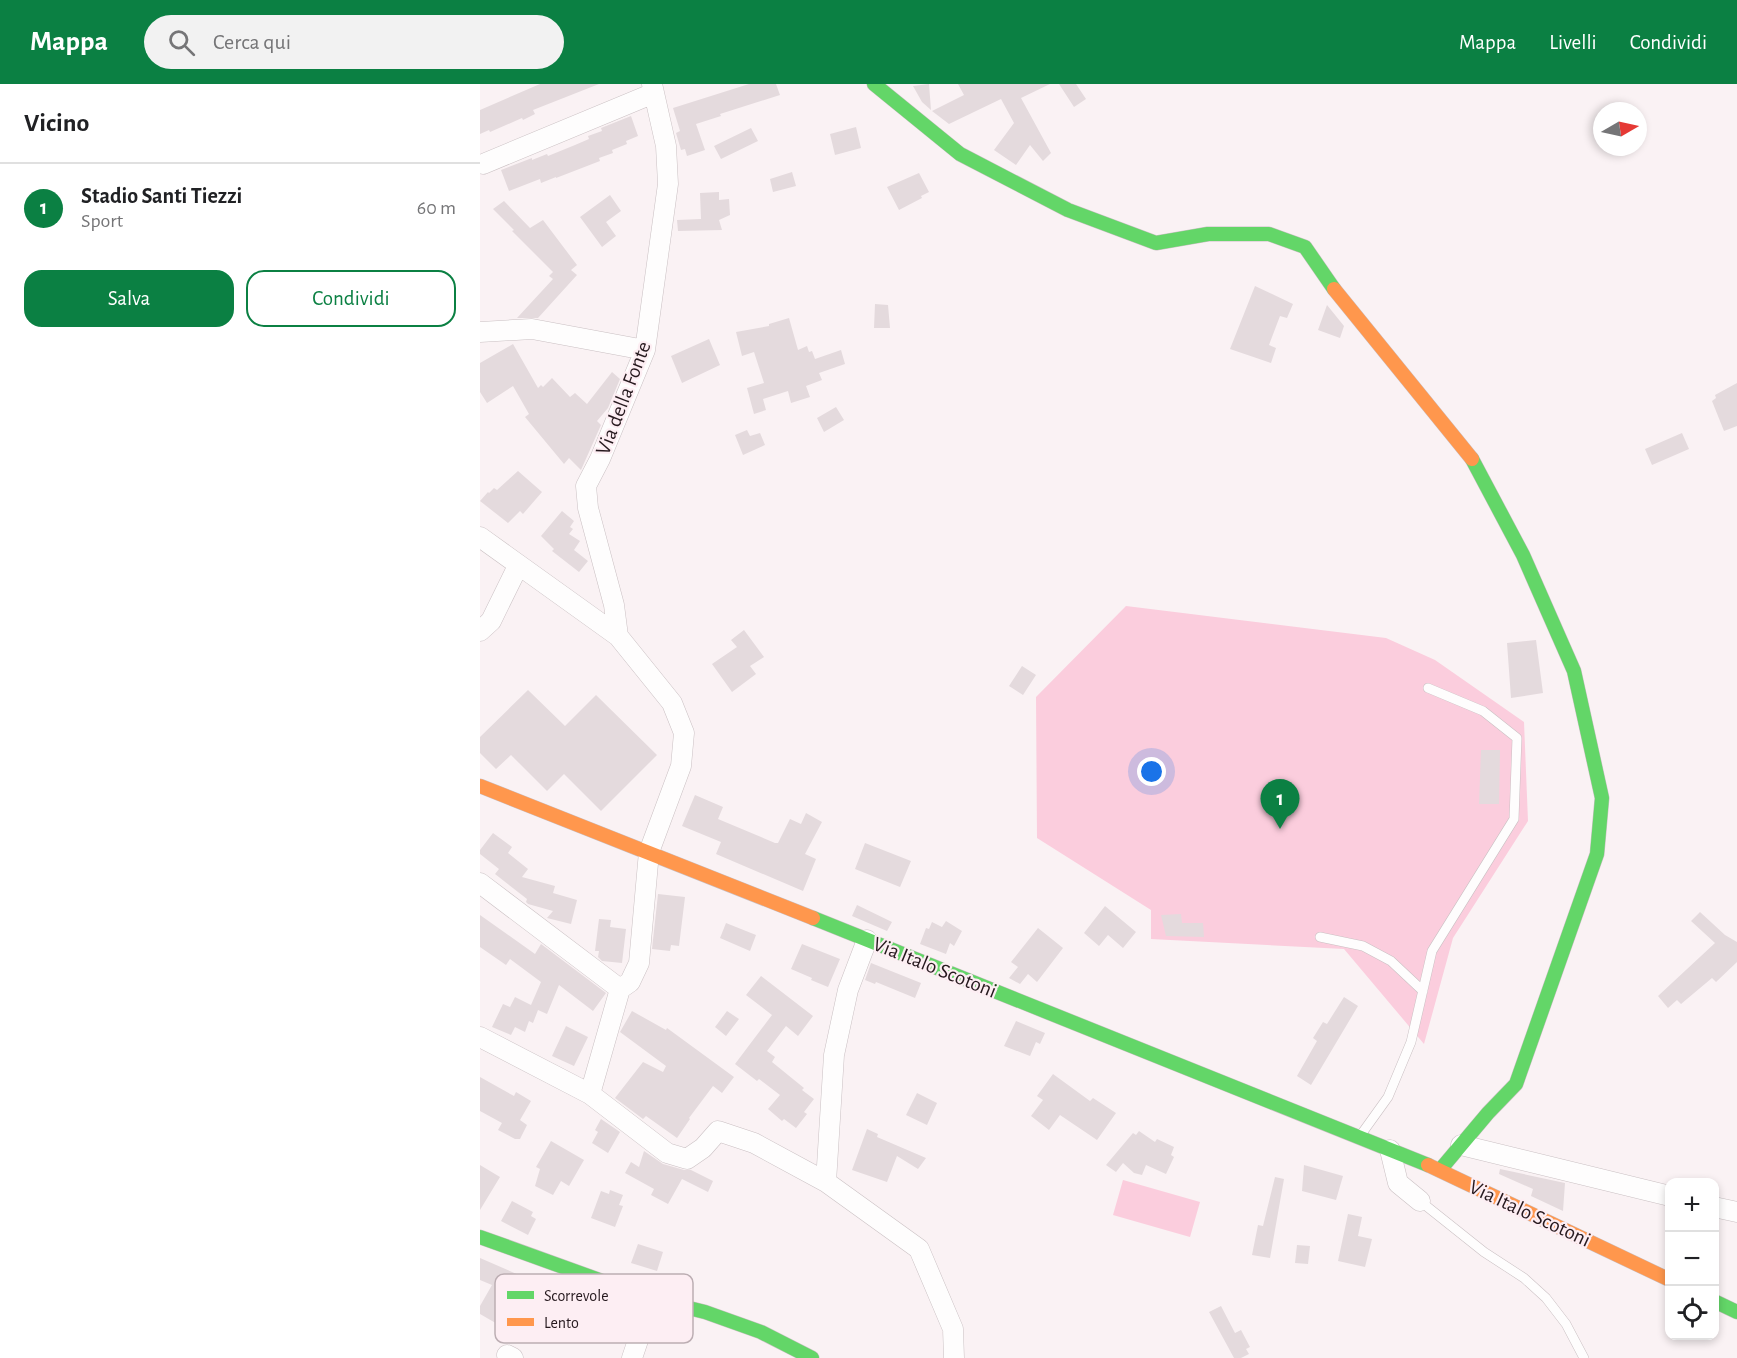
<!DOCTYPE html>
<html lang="it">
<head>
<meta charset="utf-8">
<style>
  :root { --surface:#fff; --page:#f2f2f2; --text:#202124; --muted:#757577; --line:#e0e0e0; --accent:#0b8043 }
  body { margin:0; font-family:"Alegreya Sans",sans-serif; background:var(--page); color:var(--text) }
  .controls { position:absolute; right:18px; bottom:18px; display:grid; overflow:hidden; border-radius:12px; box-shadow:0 3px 9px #0003 }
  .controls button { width:54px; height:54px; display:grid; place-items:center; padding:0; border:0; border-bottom:2px solid var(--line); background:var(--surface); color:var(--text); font:30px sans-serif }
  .compass { position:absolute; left:1113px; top:18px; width:54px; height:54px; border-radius:50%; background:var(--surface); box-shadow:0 3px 9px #0003; rotate:81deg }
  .you { position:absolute; left:672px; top:688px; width:21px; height:21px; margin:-15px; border:4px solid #fff; border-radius:50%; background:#1a73e8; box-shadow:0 0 0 9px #1a73e833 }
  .badge { display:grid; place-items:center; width:39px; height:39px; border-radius:50%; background:var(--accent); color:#fff; font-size:20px; font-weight:700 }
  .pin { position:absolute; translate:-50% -50px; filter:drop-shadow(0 2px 3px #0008) }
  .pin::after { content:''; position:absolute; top:32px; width:21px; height:18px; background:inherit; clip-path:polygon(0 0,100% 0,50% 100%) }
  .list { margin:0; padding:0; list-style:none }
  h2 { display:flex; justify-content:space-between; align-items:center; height:78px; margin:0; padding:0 24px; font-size:26px }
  h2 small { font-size:20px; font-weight:400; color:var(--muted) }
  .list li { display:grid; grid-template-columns:39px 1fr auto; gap:18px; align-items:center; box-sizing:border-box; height:90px; padding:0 24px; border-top:2px solid var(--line) }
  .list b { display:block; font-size:22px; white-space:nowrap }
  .list p { margin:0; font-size:20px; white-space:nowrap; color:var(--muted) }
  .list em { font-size:20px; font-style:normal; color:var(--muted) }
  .actions { display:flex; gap:12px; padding:18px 24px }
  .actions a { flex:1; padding:14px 0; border:2px solid var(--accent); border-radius:18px; text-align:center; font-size:21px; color:var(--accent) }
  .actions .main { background:var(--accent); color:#fff }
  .icon { flex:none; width:33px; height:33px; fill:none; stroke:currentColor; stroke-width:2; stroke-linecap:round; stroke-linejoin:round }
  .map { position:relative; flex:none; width:1257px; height:1274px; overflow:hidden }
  header { display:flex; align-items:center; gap:36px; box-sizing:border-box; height:84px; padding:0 30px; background:var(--accent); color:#fff }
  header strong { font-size:28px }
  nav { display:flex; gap:33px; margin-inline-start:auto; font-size:21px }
  .search { width:420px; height:54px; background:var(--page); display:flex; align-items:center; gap:15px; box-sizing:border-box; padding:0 21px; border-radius:33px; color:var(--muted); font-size:22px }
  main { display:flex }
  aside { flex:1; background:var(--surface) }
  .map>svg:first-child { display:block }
  .green { fill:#fbcddd }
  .building { fill:#e4dadd }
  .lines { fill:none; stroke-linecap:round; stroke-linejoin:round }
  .lane-casing { stroke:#cac0c3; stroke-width:10 }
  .street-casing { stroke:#cac0c3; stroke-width:21 }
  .fast-casing { stroke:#cac0c3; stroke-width:15 }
  .slow-casing { stroke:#cac0c3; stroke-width:15 }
  .lane { stroke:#fefdfd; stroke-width:9 }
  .street { stroke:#fefdfd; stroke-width:20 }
  .fast { stroke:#63d668; stroke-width:14 }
  .slow { stroke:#ff974d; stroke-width:14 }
  .labels { text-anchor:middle; stroke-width:4.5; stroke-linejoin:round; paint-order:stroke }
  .street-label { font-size:21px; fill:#26191e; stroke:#fdeef3 }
  .key { fill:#fdeef3; stroke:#bcaeb3; stroke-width:1.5 }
  .key-label { font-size:16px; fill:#26191e }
</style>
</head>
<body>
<header>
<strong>Mappa</strong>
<div class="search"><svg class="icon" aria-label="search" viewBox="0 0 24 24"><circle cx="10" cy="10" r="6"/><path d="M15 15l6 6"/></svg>Cerca qui</div>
<nav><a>Mappa</a><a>Livelli</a><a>Condividi</a></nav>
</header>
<main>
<aside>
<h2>Vicino<small></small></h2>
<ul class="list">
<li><span class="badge">1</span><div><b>Stadio Santi Tiezzi</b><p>Sport</p></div><em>60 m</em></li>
</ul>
<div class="actions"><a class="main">Salva</a><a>Condividi</a></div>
</aside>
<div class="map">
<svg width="1257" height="1274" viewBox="0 0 1257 1274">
  <rect width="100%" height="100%" fill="#faf2f4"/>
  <path class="green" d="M646,522L906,554L955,576L1044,638L1048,737L973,854L944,960L864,865L671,855V826L557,754L556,613Z
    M643,1096L720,1118L710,1153L633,1131Z"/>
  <path class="building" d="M60,0H119L53,26L55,30L43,36L42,34L10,48L9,46L0,50V26Z
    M269,0H296L300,11L240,30L241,32L216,40L225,66L207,72L205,65L201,66L196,49L200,47L193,24Z
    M449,0L451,26L442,18L433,2Z
    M478,0H570L541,14L571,69L563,77L550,61L536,81L514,66L534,39L521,15L469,40L452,27L484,11Z
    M579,0H596L606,15L594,23Z
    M151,32L158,52L146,57L147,60L132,66L133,69L119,74L120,77L76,94V93L61,99L60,95L29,107L21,86L52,74V76L67,70L68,72L95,61L109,55L108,52L122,47L121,44Z
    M376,43L381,64L355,71L350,50Z
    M271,44L278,57L241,75L234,62Z
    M312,88L316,102L293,108L290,95Z
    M439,89L449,108L441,112L442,114L419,126L407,103Z
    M239,108V116L249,115L250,131L239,136L242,146L198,147L197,136L221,135L220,109Z
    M130,111L141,127L126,138L136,152L122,163L100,133Z
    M24,117L50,144L63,136L97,181L91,186L97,191L58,234H37L73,195L69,192L73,188L32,147L34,146L13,125Z
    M775,202L813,220L807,234L800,232L789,261L796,264L791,279L750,265Z
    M395,220L408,221L410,244H394Z
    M847,221L864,242L860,254L838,246Z
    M309,234L318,266L327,262L329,268L332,267L335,275L361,266L365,280L339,289L342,296L326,302L330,313L311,319L308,307L283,315L286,326L274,330L267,304L284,299L274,268L262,272L256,248L289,242V240Z
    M229,255L240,281L202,299L191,272Z
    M33,260L58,304L61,301L63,303L72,294L90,313L95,309L107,320L132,288L140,295L128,324L117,337L121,341L101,386L89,374L84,380L45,333L49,330L33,302L7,319L0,308V279Z
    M1257,299V342L1244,347L1232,317L1236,314L1235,311Z
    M356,323L364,336L344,348L337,334Z
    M267,346L270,352L280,349L285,361L263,371L255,351Z
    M1202,349L1209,365L1172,381L1165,365Z
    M38,387L62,408L43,430L40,427L28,439L0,417L8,408L9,409L14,404L17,406Z
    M82,427L94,437L90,443L93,445L89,450L100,457L94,466L108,477L99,488L72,467L74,465L61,452Z
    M264,546L284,573L270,582L276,590L252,608L232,580L257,563L251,556Z
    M1056,556L1063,609L1031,614L1027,559Z
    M542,582L556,591L543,611L529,602Z
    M48,606L85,642L116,611L177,671L121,727L84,690L67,707L31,671L16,685L0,669V653Z
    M1001,666H1020L1019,720H999Z
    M215,711L243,723L238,735L295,759H298L310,735L321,740L326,729L342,738L325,770L336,775L323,807L236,770L241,758L202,742Z
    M13,749L32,763L28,769L48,785L42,793L75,802L73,809L97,816L91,840L67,834L73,827L48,820L46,818L47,815L15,790L19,785L0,770V766Z
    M385,759L431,777L420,803L375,785Z
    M178,810L205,813L199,862L191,861L190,867L172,865Z
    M377,821L412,838L407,847L372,832Z
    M625,822L656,848L643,864L628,851L619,862L604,849Z
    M1220,828L1245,851L1257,858V878L1236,898L1232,894L1201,920L1197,916L1188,924L1178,912L1235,859L1211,837Z
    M701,830L702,839H723L724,853L686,852L681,831Z
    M0,831L55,870L61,860L126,909L113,927L79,901L67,930L58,926L53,939L49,937L45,948L35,943L31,951L12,943L23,920L30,923L35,913L51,921L61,898L30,875L26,881L0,863Z
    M119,835L131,836L130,843L146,845L142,879L122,877L118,873L119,867H115Z
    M466,837L482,847L474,862L470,859L466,870L440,860L446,844L449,845L452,838L462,843Z
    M246,839L276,851L270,867L240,854Z
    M558,844L583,864L557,898L548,890L540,900L529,894L538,883L531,878Z
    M322,860L360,875L348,903L331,896L332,894L311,885Z
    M391,879L441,899L435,914L396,898L395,900L385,896Z
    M281,892L333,932L318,952L306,942L287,967L295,973L292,978L324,1004L322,1006L334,1015L324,1028L327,1030L316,1044L304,1035L302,1037L288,1025L300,1011L279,995L277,997L255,980L292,931L266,911Z
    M864,913L878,922L831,1001L817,992L837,957L833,954L843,938L847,940Z
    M152,927L186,946L187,944L254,993L242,1009L233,1002L209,1034L210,1035L197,1054L166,1032L163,1035L135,1014L163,978L183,988L186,982L140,948Z
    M247,927L259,935L246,952L235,943Z
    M536,937L565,949L560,960L556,958L550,972L524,962Z
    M86,942L108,953L94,982L72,972Z
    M573,990L610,1017L613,1014L636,1029L617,1056L580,1031L569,1046L551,1032L563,1016L557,1012Z
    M0,993L34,1012L36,1008L51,1017L40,1036L47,1041L40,1055H35L18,1046L22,1039L0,1027Z
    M437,1009L457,1019L447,1041L426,1031Z
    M121,1035L140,1048L128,1069L112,1059L118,1048L115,1046Z
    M387,1045L398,1050L397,1053L446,1074L438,1085L417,1072L407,1098L372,1086Z
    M659,1047L675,1058L677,1055L694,1063L691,1071L694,1073L686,1090L666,1081L662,1091L654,1089L643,1079L636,1088L626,1081L653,1049L656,1051Z
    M71,1057L104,1076L89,1102L81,1097L73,1111L55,1102L60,1085L56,1083Z
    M164,1067L183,1080L204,1086H211L233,1097L228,1108L202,1095L188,1120L171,1111L174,1105L145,1089L151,1078L159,1083Z
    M0,1081L20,1093L0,1126Z
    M824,1081L863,1092L856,1116L822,1107Z
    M1020,1085L1085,1099L1083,1127L1051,1112L1053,1105L1019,1090Z
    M795,1093L804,1095L790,1174L772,1171L778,1141L783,1142Z
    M130,1106L143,1111L139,1121L143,1122L135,1143L111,1134L121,1107L129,1110Z
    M32,1117L53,1128L51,1132L56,1135L48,1151L21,1137Z
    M868,1130L882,1133L878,1152L892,1155L885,1183L858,1177Z
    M158,1160L183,1168L177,1187L151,1179Z
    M817,1161L830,1162L828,1180L815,1179Z
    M0,1174L71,1205L73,1200L97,1208L85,1233L52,1218L39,1242L33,1238L26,1245L0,1230V1222L12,1201L0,1196Z
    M741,1222L755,1249L761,1246L770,1263L766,1265L769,1270L761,1274H754L729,1228Z"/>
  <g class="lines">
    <g class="lane-casing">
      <path id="lane" d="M840,853L883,862L911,877L943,907
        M880,1052L908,1013L931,958L952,867L1034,735L1037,654L1003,627L948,604
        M940,1117L1004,1168L1044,1194L1066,1214L1086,1240L1104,1274"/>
    </g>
    <g class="street-casing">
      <path id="street" d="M3,80L174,9
        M0,248L52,245L165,266
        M0,453L138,552L192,619L204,649L201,682L169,768L159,879L150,898L140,905L110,1010L187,1069L207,1075L223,1064L238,1047L274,1059L346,1098L439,1165L473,1245L474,1274
        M0,547L11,537L38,482
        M138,552L134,521L108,424L106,402L120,375L165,266L188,100L186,62L172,0
        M0,799L140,905
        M0,953L110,1010
        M981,1061L1190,1112
        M910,1066L918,1099L940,1117
        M346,1098L354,971L368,906L387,856
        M1234,1123L1257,1128
        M27,1271L33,1274
        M152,1274L172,1215"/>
    </g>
    <g class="fast-casing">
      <path id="fast" d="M394,0L480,70L588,126L676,159L728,150H789L825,163L854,205
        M333,834L948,1081
        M960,1086L1008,1029L1036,1000L1117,770L1122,714L1094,587L1043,471L992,375
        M0,1153L172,1215L225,1228L281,1248L332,1274
        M1234,1217L1257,1228"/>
    </g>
    <g class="slow-casing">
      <path id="slow" d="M854,205L992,375
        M0,702L333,834
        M948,1081L1190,1196"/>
    </g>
    <use href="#lane" class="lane"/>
    <use href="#street" class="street"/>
    <use href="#fast" class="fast"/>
    <use href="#slow" class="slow"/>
  </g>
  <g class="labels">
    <g class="street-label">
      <text transform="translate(143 314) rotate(-69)" y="7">Via della Fonte</text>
      <text transform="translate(455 883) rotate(22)" y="7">Via Italo Scotoni</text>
      <text transform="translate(1050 1129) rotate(25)" y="7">Via Italo Scotoni</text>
    </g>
  </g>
  <rect x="15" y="1190" width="198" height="69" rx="9" class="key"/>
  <rect x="27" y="1207" width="27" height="8" fill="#63d668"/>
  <rect x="27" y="1234" width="27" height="8" fill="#ff974d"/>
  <g class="key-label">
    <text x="64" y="1217">Scorrevole</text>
    <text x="64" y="1244">Lento</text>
  </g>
</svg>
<div class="controls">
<button>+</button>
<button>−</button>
<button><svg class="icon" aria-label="locate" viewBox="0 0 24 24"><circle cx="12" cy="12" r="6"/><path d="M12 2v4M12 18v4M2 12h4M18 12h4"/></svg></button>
</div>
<svg class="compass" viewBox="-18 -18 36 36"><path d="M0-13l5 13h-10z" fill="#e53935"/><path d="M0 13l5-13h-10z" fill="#757577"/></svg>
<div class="you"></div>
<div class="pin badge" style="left:800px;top:745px">1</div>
</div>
</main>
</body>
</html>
